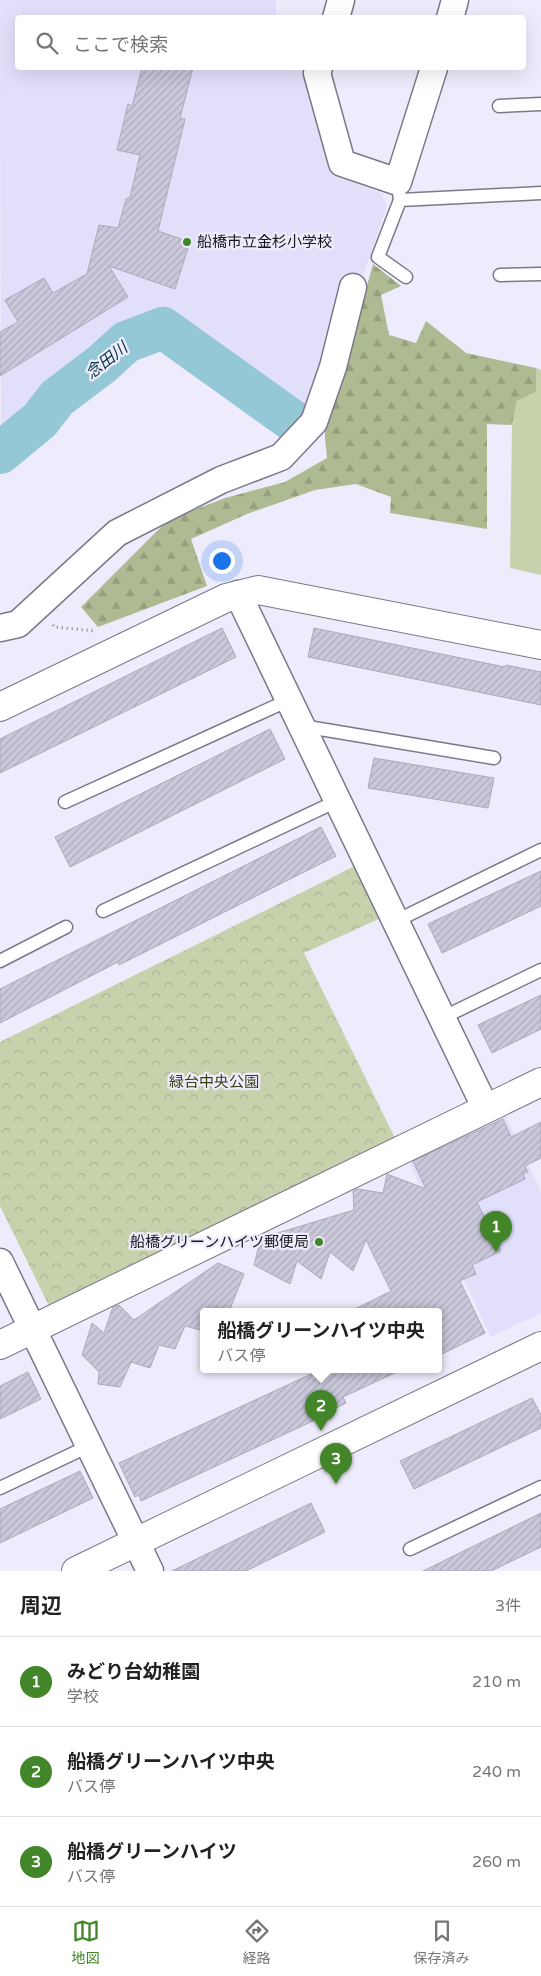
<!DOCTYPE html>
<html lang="ja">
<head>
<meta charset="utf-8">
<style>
  :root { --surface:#fff; --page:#f6f6f6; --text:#222; --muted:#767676; --line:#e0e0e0; --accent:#428629 }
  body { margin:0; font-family:"Varela Round","Noto Sans JP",sans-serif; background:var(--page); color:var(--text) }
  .you { position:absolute; left:221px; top:560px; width:18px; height:18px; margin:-12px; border:4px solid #fff; border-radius:50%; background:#1a73e8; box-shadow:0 0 0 8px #1a73e833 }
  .badge { display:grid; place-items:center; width:32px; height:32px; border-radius:50%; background:var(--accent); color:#fff; font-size:16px; font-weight:700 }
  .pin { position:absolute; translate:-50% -41px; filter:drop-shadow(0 1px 2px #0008) }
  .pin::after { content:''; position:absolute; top:26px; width:18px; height:15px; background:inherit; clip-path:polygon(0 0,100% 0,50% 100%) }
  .popup { position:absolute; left:200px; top:1308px; width:242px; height:65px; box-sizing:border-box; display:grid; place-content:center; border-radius:5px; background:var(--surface); filter:drop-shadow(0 1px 4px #0005); font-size:16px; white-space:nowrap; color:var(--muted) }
  .popup b { font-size:19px; color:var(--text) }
  .popup::after { content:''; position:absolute; left:50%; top:100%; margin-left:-10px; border:10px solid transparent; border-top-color:var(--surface) }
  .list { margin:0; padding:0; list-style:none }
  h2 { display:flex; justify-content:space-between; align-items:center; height:65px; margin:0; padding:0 20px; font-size:21px }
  h2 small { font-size:16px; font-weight:400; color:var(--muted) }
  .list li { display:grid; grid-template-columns:32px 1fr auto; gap:15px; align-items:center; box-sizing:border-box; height:90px; padding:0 20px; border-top:1px solid var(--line) }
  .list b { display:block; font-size:19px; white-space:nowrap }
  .list p { margin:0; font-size:16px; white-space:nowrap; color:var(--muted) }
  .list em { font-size:16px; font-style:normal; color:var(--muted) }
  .icon { flex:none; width:28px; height:28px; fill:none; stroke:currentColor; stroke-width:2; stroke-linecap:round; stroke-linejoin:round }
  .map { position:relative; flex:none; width:541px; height:1571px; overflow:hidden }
  .search { position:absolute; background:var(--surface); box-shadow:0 5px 20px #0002; left:15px; right:15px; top:15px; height:55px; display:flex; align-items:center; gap:12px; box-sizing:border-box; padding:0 18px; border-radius:5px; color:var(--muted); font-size:19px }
  .sheet { height:335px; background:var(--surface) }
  nav { display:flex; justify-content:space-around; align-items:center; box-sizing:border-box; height:70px; border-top:1px solid var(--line); background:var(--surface); font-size:14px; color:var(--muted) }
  nav a { display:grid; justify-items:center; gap:2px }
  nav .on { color:var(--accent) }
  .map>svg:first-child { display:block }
  .built { fill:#e2dffa }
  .grass { fill:#c7d2ad }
  .forest { fill:url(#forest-firs) }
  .park { fill:url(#park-crowns) }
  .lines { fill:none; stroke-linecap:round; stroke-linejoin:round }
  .river { stroke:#94c8d7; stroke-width:42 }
  .building { fill:url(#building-hatch); stroke:#aba9bc }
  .service-casing { stroke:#7a7889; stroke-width:15 }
  .minor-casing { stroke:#7a7889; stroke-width:29 }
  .tertiary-casing { stroke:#7a7889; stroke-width:30 }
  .path { stroke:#7e7d88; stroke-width:3; stroke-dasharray:1 4; stroke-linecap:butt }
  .service { stroke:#fff; stroke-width:12 }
  .minor { stroke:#fff; stroke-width:26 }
  .tertiary { stroke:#fff; stroke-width:28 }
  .poi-dot { fill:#428629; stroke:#eeecfc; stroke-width:2 }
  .labels { text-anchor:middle; stroke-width:4.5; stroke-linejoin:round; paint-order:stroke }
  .poi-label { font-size:15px; fill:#17161c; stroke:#eeecfc; text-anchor:start }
  .park-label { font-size:15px; fill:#354010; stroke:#eeecfc }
  .water-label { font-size:16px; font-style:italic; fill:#00323c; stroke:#eeecfc }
</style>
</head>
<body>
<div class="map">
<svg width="541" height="1571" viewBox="0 0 541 1571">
  <defs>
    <pattern id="forest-firs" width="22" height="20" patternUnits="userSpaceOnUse" patternTransform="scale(1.25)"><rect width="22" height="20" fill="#aeba91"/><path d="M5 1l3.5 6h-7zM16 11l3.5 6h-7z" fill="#959f7c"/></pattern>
    <pattern id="park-crowns" width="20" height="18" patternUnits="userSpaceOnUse" patternTransform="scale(1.25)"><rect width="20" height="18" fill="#c7d2ad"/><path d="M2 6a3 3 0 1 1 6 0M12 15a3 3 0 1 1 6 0" fill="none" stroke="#aab494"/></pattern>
    <pattern id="building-hatch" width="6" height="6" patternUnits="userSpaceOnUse" patternTransform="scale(1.25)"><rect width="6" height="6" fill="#cac8db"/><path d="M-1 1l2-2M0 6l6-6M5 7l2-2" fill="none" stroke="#adabbb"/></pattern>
  </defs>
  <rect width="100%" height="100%" fill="#eeecfc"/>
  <path class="built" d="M0,0H276V17L18,18V68H307L305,74L334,176L381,193L387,206L361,282L303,419L174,320L122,337L53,376L1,429Z
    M504,1113L541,1192V1313L491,1337L407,1158Z"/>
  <path class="grass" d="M536,368L541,370V575L510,568L512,425L517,401L536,392Z"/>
  <path class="forest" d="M373,264L401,286L381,295L389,335L416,343L426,321L466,353L536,368V392L517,401L512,425L487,424V529L390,513L391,497L356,484L315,490L247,514L191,539L207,586L98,627L81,607L168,520L225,498L285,482L327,458L325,438V424L347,358Z"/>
  <path class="park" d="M359,864L381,918L304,953L396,1140L51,1310L0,1206V1042Z"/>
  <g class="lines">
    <path class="river" d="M0,453L40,420L57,398L102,364L126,342L163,328L297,424"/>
  </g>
  <path class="building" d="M142,68H193L180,118L185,119L158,231L190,242L175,289L109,266L128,297L0,376V332L18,322L5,300L44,278L53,293L87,274L99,225L118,228L126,199L130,197L140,155L117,150L128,104L132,106Z
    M222,628L236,657L0,773V739Z
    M314,628L505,667L506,665L541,672V705L308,657Z
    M270,729L285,759L70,867L55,837Z
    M374,758L494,778L488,808L368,788Z
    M321,827L336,856L119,965L118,962L0,1023V989Z
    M541,871V906L442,953L428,924Z
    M541,995V1029L492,1053L478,1025Z
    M503,1119L511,1137L541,1122V1158L525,1166L528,1172L523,1174L525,1179L477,1202L501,1251L472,1265L476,1274L460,1281L485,1333L438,1356V1312H349L391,1291L366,1240L353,1271L330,1252L321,1279L297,1261L290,1284L254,1265L261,1238L354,1210L353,1191L357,1189L383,1193L387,1174L426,1189L413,1161Z
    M218,1263L244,1274L230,1309L211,1307L210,1312H204V1331L185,1326L175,1349L159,1345L150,1368L131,1362L120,1387L98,1384L99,1372L82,1355L92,1323L104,1333L113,1307L119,1305L134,1320Z
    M320,1370H401L343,1397L346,1403L314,1419L315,1420L141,1501L139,1495L135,1497L119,1463Z
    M28,1372L41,1399L0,1419V1386Z
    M532,1398L541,1415V1428L414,1489L400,1461Z
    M80,1471L93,1498L0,1543V1509Z
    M311,1503L325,1532L246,1571H172Z
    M541,1513V1547L491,1571H423Z"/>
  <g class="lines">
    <g class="service-casing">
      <path id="service" d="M499,106L541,104
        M399,192L400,200L378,257L406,277
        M400,200L541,193
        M500,275L541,274
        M302,726L494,758
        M65,802L289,700
        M103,911L337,801
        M396,921L541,850
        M0,961L66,927
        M442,1018L541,970
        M0,1488L89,1446
        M410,1549L541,1487"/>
    </g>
    <g class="minor-casing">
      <path id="minor" d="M336,18L341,0
        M450,18L455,0
        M319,68L317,73L342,163L398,182L434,68
        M238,594L486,1109
        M0,628L18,624L117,533L221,480L281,457L314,422L333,367L353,287
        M0,1262L150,1571"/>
    </g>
    <g class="tertiary-casing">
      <path id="tertiary" d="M0,707L226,598L258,590L541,645
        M0,1345L541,1082
        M76,1571L541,1346"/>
    </g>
    <path class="path" d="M53,625L54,627L96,631"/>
    <use href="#service" class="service"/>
    <use href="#minor" class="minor"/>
    <use href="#tertiary" class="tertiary"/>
  </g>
  <g class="poi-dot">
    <circle cx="187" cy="242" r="5"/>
    <circle cx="319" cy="1242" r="5"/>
  </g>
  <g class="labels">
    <g class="poi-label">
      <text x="197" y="247">船橋市立金杉小学校</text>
      <text x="309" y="1247" text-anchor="end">船橋グリーンハイツ郵便局</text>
    </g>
    <g class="park-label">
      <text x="214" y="1087">緑台中央公園</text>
    </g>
    <g class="water-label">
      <text transform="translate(106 360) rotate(-38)" y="6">念田川</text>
    </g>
  </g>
</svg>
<div class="you"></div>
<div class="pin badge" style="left:496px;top:1252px">1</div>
<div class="pin badge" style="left:321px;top:1431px">2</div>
<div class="popup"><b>船橋グリーンハイツ中央</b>バス停</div>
<div class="pin badge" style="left:336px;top:1484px">3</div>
<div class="search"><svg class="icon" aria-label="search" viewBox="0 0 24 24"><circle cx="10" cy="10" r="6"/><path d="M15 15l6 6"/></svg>ここで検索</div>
</div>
<section class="sheet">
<h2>周辺<small>3件</small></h2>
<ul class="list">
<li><span class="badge">1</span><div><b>みどり台幼稚園</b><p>学校</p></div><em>210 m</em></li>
<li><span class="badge">2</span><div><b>船橋グリーンハイツ中央</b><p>バス停</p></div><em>240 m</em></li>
<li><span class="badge">3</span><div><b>船橋グリーンハイツ</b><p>バス停</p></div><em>260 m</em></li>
</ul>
</section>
<nav>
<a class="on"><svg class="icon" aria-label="map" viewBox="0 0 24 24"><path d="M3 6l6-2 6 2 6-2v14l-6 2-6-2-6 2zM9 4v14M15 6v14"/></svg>地図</a>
<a><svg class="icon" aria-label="directions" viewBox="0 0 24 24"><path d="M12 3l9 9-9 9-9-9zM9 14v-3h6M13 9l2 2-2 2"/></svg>経路</a>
<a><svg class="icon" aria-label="saved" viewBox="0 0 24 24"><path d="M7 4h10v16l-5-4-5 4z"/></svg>保存済み</a>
</nav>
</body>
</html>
